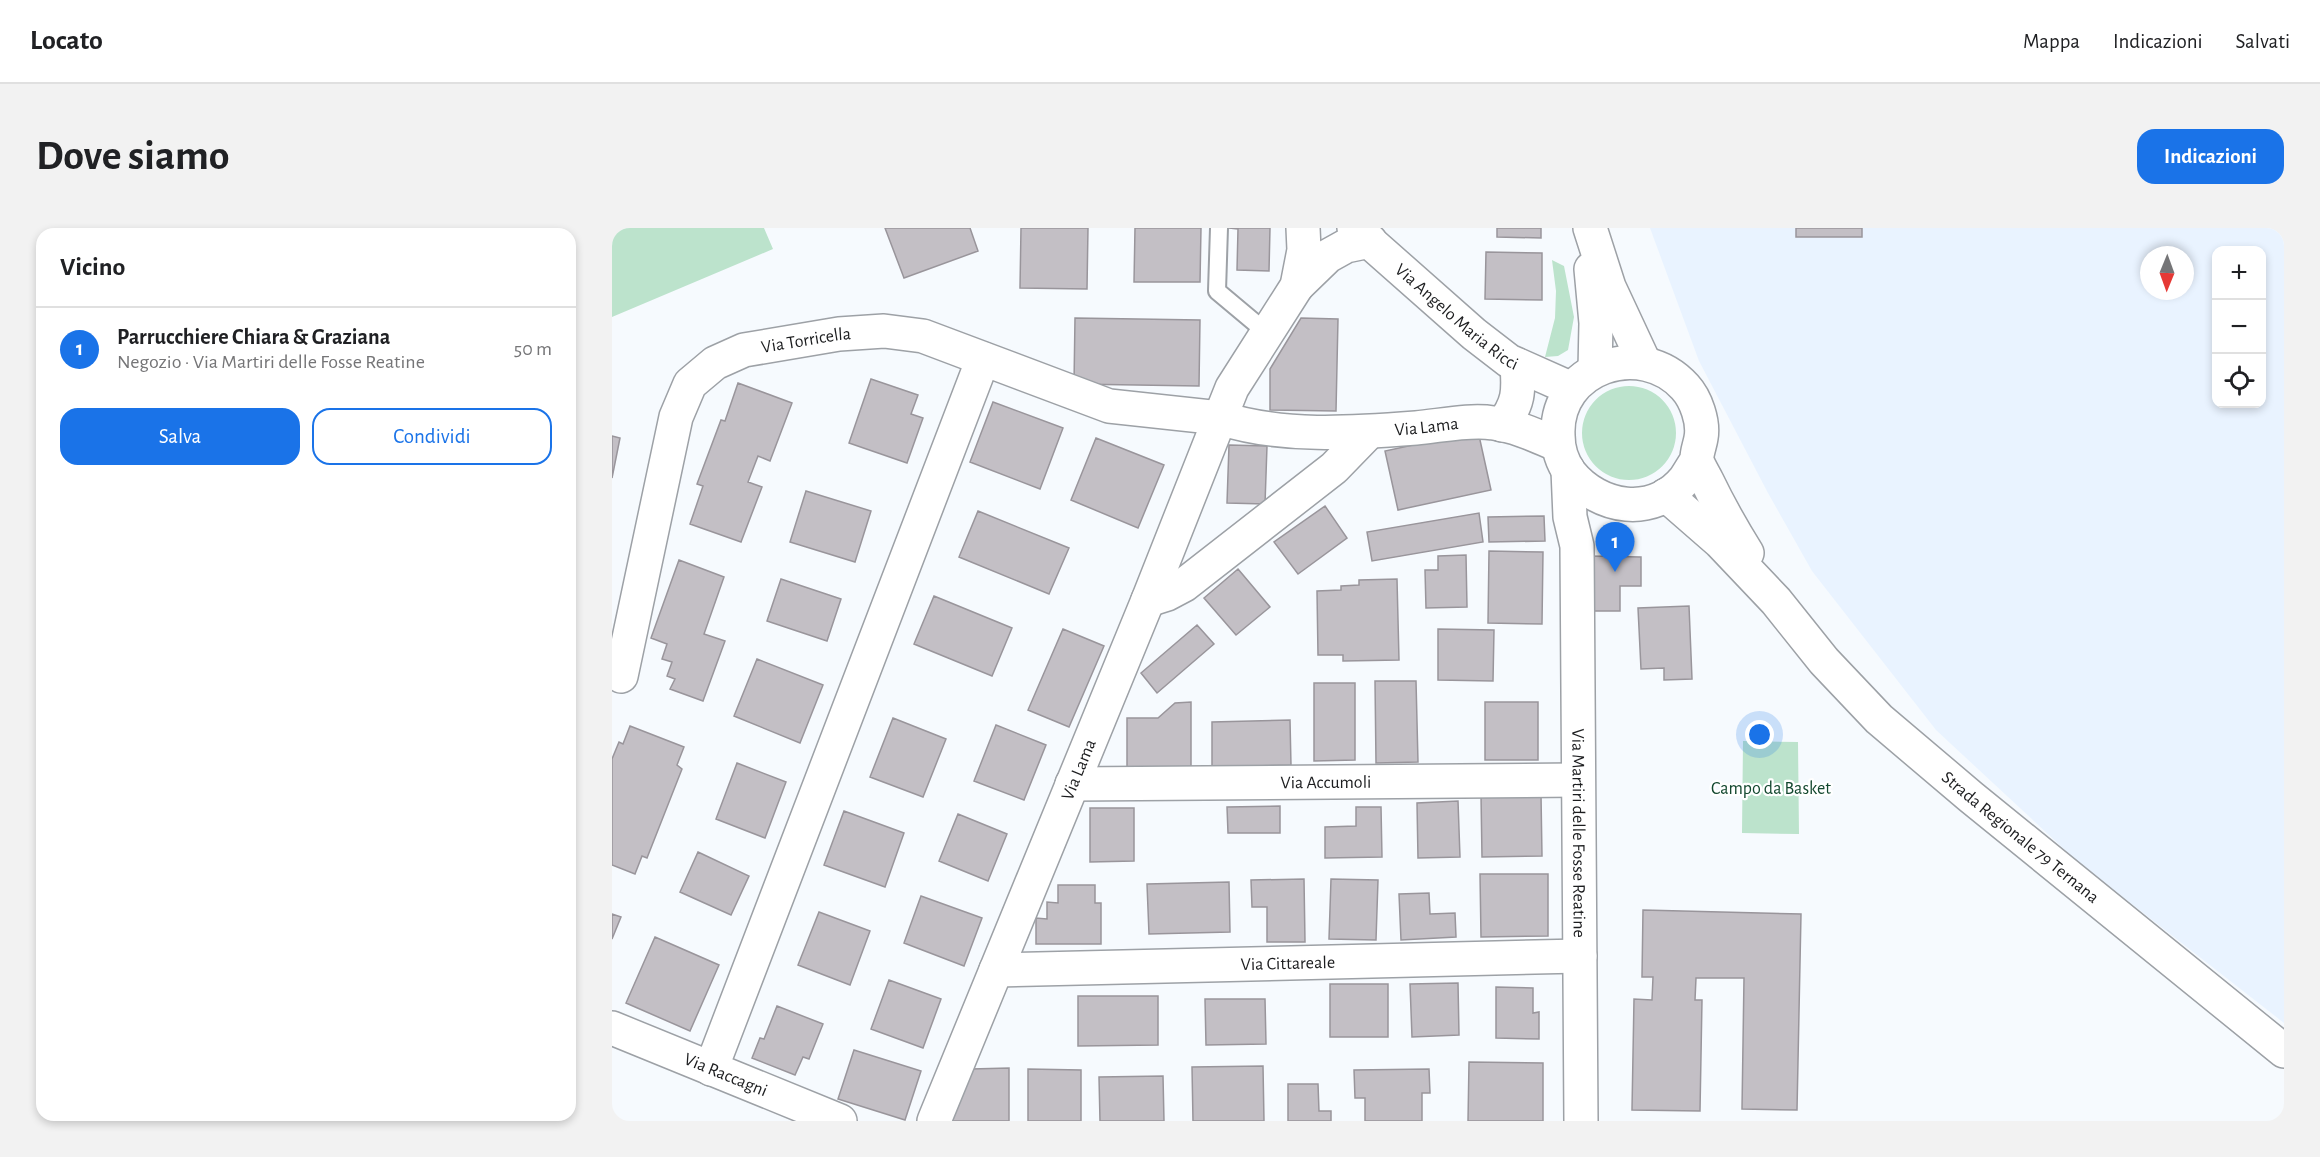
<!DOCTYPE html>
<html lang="it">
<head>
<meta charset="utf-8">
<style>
  :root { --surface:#fff; --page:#f2f2f2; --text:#202124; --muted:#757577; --line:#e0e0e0; --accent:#1a73e8 }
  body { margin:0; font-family:"Alegreya Sans",sans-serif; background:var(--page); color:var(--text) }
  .controls { position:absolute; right:18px; top:18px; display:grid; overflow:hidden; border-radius:12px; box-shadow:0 3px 9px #0003 }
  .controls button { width:54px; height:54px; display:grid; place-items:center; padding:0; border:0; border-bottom:2px solid var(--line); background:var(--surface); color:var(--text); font:30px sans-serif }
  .compass { position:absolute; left:1528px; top:18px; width:54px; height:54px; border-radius:50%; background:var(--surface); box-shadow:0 3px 9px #0003; rotate:181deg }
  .you { position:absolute; left:1148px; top:507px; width:21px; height:21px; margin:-15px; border:4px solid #fff; border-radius:50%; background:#1a73e8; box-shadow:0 0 0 9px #1a73e833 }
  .badge { display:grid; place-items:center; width:39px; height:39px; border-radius:50%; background:var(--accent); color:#fff; font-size:20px; font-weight:700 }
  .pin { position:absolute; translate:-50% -50px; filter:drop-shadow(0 2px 3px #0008) }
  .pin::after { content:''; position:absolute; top:32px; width:21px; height:18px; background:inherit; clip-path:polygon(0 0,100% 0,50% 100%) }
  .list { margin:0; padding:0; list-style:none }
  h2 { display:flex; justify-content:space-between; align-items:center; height:78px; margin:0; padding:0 24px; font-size:26px }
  h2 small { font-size:20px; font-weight:400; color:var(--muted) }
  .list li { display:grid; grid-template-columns:39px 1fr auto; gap:18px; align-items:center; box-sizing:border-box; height:84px; padding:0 24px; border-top:2px solid var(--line) }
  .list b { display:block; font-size:22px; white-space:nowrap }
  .list p { margin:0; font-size:20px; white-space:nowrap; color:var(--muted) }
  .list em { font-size:20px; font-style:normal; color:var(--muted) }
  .actions { display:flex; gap:12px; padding:18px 24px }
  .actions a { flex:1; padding:14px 0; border:2px solid var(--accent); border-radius:18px; text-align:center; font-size:21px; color:var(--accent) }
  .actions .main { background:var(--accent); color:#fff }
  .icon { flex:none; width:33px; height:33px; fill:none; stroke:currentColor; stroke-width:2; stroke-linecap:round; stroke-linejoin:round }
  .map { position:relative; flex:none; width:1672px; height:893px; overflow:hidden; border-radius:18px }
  header { display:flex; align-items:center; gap:36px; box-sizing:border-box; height:84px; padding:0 30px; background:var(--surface); border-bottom:2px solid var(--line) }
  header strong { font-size:28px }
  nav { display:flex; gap:33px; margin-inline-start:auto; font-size:21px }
  .intro { display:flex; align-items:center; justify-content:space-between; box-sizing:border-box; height:144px; padding:0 36px }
  h1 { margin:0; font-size:42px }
  .button { padding:15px 27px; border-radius:18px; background:var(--accent); color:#fff; font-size:21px; font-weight:700 }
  main { display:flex; gap:36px; padding:0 36px }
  aside { flex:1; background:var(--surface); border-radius:18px; box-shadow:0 3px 9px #0003 }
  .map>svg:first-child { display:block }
  .built { fill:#e9f3ff; fill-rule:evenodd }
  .green { fill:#bce3cc }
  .building { fill:#c3bfc5; stroke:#99959b; stroke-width:1.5 }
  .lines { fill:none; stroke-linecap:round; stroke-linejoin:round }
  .service-casing { stroke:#9da1a6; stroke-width:20 }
  .minor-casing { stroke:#9da1a6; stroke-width:36 }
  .secondary-casing { stroke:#9da1a6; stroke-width:36 }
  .primary-casing { stroke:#9da1a6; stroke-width:36 }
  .service { stroke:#fff; stroke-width:16 }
  .minor { stroke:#fff; stroke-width:33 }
  .secondary { stroke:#fff; stroke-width:33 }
  .primary { stroke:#fff; stroke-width:33 }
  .labels { text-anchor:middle; stroke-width:4.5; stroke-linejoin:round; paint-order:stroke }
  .street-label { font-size:18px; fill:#1c1d1f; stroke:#fff }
  .park-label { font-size:18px; fill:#12472e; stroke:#fff }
</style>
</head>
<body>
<header>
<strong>Locato</strong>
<nav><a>Mappa</a><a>Indicazioni</a><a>Salvati</a></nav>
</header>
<div class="intro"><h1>Dove siamo</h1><a class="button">Indicazioni</a></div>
<main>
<aside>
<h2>Vicino<small></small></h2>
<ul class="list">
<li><span class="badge">1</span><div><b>Parrucchiere Chiara &amp; Graziana</b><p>Negozio · Via Martiri delle Fosse Reatine</p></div><em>50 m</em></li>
</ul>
<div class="actions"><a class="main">Salva</a><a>Condividi</a></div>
</aside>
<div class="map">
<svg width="1672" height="893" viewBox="0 0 1672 893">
  <rect width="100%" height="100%" fill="#f6fafe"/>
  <path class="built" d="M1038,0H1672V795L1466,634L1324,502L1200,343L1156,265L1087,133ZM1604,22H1650V176H1604ZM1537,27H1573V63H1537Z"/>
  <path class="green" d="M0,0H152L161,21L0,89Z
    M940,32L952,38L962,89L956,122L946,128L933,129L943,90L944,63Z
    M970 205a47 47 0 1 1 94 0a47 47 0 1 1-94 0Z
    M1131,513L1186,514L1187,606L1130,605Z"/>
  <path class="building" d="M273,0H358L366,23L292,50Z
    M409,0H476L475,61L408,60Z
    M523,0H589L588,54H522Z
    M617,0H658L657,43L625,42L626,1Z
    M885,0H929V10L885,9Z
    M1184,0H1250V9H1184Z
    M874,24L930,25V72L873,71Z
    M463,90L588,92L587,158L462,156Z
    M689,90L726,91L724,183L658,182V141Z
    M259,151L306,167L299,186L311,190L295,235L237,215Z
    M126,155L180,175L158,233L146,228L136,254L150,259L129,314L78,296L91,258L85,256L109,192L113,193Z
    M381,174L451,200L428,261L358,234Z
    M866,203L879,262L786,282L773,223Z
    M0,208L8,210L0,250Z
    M484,210L552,237L526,300L459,272Z
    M617,217L655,218L653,276L615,275Z
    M194,263L259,283L243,334L178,314Z
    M713,278L735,310L686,346L662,314Z
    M366,283L457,320L437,366L347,329Z
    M867,285L871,314L760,333L755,304Z
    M932,288L933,313L877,314L876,289Z
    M877,323L931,324L930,396L876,395Z
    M854,327L855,379L814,380L813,342H826V328Z
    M978,328L1029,329V358H1008V383H978Z
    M67,332L112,349L92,406L113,413L91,473L58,461L63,451L55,448L60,434L50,431L55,416L39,410Z
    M626,341L658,379L624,407L592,370Z
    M169,351L229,371L215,413L155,393Z
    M785,351L787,432L731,433V427H706L705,363L729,362V358L747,357V352Z
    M322,368L400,400L380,448L302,416Z
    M1077,378L1080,451L1052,452V440L1029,441L1026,380Z
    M585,397L602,416L545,465L529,445Z
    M451,401L492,418L457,499L416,482Z
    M826,401L882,402L881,453L826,452Z
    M145,431L211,457L188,515L122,488Z
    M763,453H804L806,534L764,535Z
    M702,455H743V532L702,533Z
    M579,474V543H515V490H546L563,475Z
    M873,474H926V532H873Z
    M281,490L334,511L311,569L258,549Z
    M678,492L679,537L600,539V494Z
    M384,497L434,517L412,572L362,553Z
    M18,498L72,519L65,537L70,541L35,630L30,628L23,646L0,637V531L7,514L11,516Z
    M125,535L174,554L153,610L104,591Z
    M869,567H929L930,628L870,629Z
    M846,573L848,629L806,630L805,575Z
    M668,578V605H616L615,579Z
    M744,579H769L770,629L713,630V599L744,598Z
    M478,580H522V633L478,634Z
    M232,583L292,605L273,659L212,637Z
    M346,586L395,606L376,653L327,633Z
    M86,624L137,648L119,687L68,664Z
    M868,646H936V708L869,709Z
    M692,651L693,714H655V679H640L639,652Z
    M719,651L766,652L764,712L717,711Z
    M617,654L618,704L537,706L535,656Z
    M446,657H483V675H489V716H424V690L435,691V674L446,675Z
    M817,665L818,686L843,685L844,709L789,712L787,666Z
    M309,668L370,690L352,738L292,715Z
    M1031,682L1189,686L1185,882L1130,881L1132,750H1084L1083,772H1090L1088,883L1020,882L1022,771L1040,772L1041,749H1030Z
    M207,684L258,703L238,757L186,737Z
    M0,686L9,689L0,711Z
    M43,709L107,737L78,803L14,775Z
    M277,752L329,771L311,820L259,801Z
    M846,755L847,807L800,809L798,756Z
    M718,756H776V809H718Z
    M884,759L921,760V785L927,784V811L884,810Z
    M466,768H546V817L466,818Z
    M593,771H653L654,816L594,817Z
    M165,778L211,796L197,831L191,829L183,847L140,830L148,810L152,811Z
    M242,822L309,843L293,892L226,871Z
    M857,834L931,835V893H856Z
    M651,838L652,893H581L580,839Z
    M397,840V893H340L359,841Z
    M416,841L469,842V893H416Z
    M817,841L818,865H810V893H753V870H743L742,842Z
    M551,848L552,893H488L487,849Z
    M676,856H706L707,883H719V893H676Z"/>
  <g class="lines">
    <g class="service-casing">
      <path id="service" d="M607,0L605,63L654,104"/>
    </g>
    <g class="minor-casing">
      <g id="minor">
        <path d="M536,372L555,366L572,357L722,240L757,204"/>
        <path id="s1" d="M9,448L64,189L78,156L103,135L132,122L227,106L272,103L311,108L497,178L608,190"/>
        <path id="s2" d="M460,556L966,552"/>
        <path id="s3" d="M384,742L968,728"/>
        <path id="s4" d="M0,800L228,893"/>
        <path d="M99,841L371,131"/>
      </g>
    </g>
    <g class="secondary-casing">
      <g id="secondary">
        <path d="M978,0L997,59L1032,134"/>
        <path d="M979,41L984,95L983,142"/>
        <path id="s5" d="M956,242L958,289L965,318L969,893"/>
        <path id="s6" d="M322,893L536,372L608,190"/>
      </g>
    </g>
    <g class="primary-casing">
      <g id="primary">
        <path id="s7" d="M691,0L692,22L685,58L620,160L608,190C670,210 739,205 804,200C827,198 859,191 881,195C904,198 925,208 946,217"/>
        <path id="s8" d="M742,0L862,106L897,133L960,161"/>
        <path d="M685,58L716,28L734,18L758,13"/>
        <path d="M890,197C907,176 907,163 905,137"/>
        <path d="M1085,232C1081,238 1077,245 1073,251C1041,290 987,281 958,245C950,234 946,220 946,207C943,139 1029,110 1073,159C1084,171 1092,194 1089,210C1088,217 1084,226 1085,233C1087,239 1092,247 1095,253C1107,278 1120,301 1135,325"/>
        <path id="s9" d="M1054,267L1108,314L1164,373L1212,433L1267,491L1359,569L1672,823"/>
      </g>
    </g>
    <use href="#service" class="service"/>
    <use href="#minor" class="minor"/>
    <use href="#secondary" class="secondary"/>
    <use href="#primary" class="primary"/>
  </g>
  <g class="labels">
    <g class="street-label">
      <text dy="6" stroke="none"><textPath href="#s8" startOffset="136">Via Angelo Maria Ricci</textPath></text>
      <text dy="6" stroke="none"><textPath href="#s1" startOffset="428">Via Torricella</textPath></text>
      <text dy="6" stroke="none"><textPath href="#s7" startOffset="420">Via Lama</textPath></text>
      <text dy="6" stroke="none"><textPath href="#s6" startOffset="380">Via Lama</textPath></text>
      <text dy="6" stroke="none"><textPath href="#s2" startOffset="254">Via Accumoli</textPath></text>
      <text dy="6" stroke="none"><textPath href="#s5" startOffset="364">Via Martiri delle Fosse Reatine</textPath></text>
      <text dy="6" stroke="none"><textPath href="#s9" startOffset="494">Strada Regionale 79 Ternana</textPath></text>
      <text dy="6" stroke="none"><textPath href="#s3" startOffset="292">Via Cittareale</textPath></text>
      <text dy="6" stroke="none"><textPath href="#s4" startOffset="123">Via Raccagni</textPath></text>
    </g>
    <g class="park-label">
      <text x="1159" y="566">Campo da Basket</text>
    </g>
  </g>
</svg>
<div class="controls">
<button>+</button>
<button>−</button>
<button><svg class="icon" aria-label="locate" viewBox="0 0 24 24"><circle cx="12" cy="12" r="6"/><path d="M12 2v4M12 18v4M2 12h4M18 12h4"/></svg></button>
</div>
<svg class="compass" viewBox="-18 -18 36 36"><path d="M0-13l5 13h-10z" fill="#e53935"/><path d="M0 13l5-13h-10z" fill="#757577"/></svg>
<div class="you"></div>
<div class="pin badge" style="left:1003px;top:344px">1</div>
</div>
</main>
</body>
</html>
